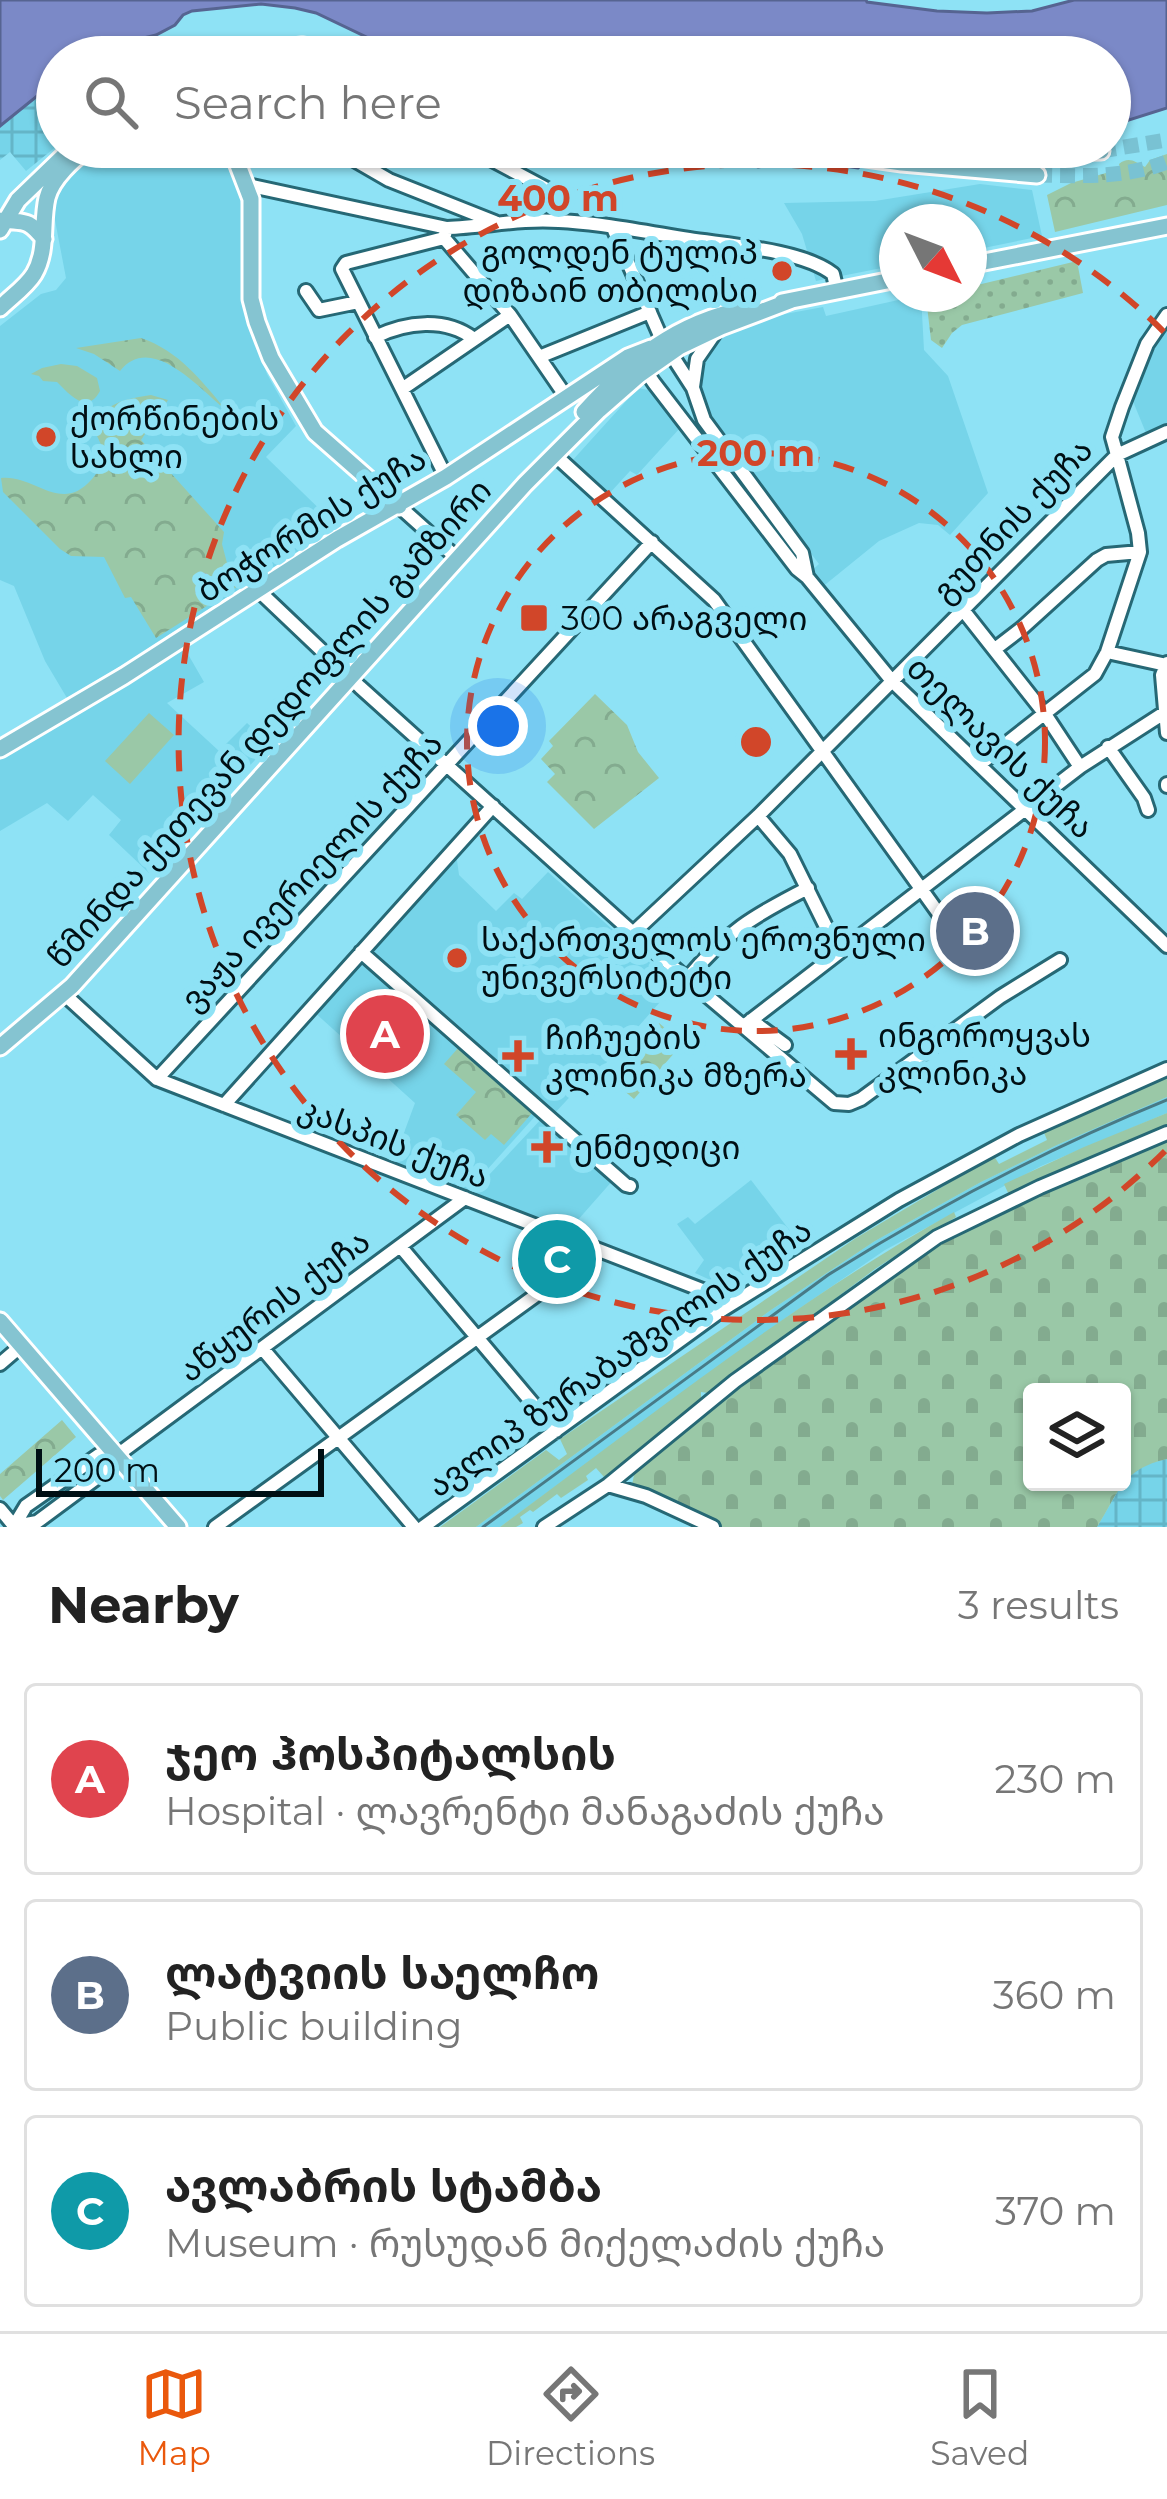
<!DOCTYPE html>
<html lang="en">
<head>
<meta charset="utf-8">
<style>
  :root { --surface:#fff; --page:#f2f2f2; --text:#222; --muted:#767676; --line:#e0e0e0; --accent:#ea580c }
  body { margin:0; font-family:Montserrat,"Noto Sans Georgian",sans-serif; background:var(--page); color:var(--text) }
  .controls { position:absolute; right:36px; bottom:36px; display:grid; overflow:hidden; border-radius:12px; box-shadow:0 3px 9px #0004 }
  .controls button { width:108px; height:108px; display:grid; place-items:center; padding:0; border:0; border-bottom:3px solid var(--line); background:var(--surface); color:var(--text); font:60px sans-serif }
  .compass { position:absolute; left:879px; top:204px; width:108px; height:108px; border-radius:50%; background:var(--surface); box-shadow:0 3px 9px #0004; rotate:132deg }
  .scale { position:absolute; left:36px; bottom:30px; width:288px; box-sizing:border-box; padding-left:12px; border:6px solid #000f14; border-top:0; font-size:33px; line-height:42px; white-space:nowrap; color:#000f14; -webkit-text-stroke:9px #8ee2f5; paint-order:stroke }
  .you { position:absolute; left:498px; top:726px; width:42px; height:42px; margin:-30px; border:9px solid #fff; border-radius:50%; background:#1a73e8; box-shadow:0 0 0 18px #1a73e833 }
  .badge { display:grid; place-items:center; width:78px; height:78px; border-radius:50%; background:var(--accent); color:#fff; font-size:39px; font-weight:700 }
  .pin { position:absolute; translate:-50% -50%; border:6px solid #fff; box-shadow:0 3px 12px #0006 }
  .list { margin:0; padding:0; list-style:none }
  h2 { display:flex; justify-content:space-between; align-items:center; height:156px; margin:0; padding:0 48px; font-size:51px }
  h2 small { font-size:39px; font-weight:400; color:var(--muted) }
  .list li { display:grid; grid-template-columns:78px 1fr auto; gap:36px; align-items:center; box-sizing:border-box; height:192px; margin:0 24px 24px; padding:0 24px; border:3px solid var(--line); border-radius:12px }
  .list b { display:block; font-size:45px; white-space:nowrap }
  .list p { margin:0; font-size:39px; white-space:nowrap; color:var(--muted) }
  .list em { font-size:39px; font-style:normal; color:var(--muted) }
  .icon { flex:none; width:66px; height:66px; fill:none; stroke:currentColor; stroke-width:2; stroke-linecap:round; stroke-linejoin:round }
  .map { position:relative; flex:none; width:1167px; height:1527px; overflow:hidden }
  .search { position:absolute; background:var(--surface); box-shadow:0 3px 9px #0004; left:36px; right:36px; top:36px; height:132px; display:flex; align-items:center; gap:30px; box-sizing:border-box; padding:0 42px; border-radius:66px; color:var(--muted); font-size:45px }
  .sheet { height:804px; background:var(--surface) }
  nav { display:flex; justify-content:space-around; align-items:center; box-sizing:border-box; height:168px; border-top:3px solid var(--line); background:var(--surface); font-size:33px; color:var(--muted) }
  nav a { display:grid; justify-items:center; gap:6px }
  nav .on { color:var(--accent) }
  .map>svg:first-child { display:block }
  .built { fill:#76d4e9 }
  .industrial { fill:url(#industrial-grid) }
  .grass { fill:#9ac8a7 }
  .cemetery { fill:url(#cemetery-stones); fill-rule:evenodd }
  .park { fill:url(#park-crowns) }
  .garden { fill:url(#garden-dots) }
  .water { fill:#7b89c7; stroke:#566491; stroke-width:3 }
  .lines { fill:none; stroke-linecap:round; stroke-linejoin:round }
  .major-tunnel { stroke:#79c2d3; stroke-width:15; stroke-dasharray:15 8; stroke-linecap:butt }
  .minor-casing { stroke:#266875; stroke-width:18 }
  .major-casing { stroke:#fff; stroke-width:21 }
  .minor { stroke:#fff; stroke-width:12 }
  .major { stroke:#85c4d1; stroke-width:15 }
  .rail { stroke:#487a86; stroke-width:3 }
  .ring { fill:none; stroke:#d14629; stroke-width:6; stroke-dasharray:21 15 }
  .poi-dot { fill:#d14629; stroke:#8ee2f5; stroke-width:4.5 }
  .labels { text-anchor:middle; stroke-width:12; stroke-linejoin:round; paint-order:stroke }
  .poi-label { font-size:33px; fill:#000f14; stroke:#8ee2f5; text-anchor:start }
  .street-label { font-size:33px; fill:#000f14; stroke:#8ee2f5 }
  .centre { fill:#d14629; stroke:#8ee2f5; stroke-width:6 }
  .ring-label { font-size:36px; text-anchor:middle; font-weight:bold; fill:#d14629; stroke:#8ee2f5; stroke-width:12; stroke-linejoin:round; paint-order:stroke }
</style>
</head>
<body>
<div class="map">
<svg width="1167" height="1527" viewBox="0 0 1167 1527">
  <defs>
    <pattern id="industrial-grid" width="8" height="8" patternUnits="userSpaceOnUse" patternTransform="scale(3)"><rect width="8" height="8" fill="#76d4e9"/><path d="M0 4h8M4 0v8" fill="none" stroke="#64b5c7"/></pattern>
    <pattern id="cemetery-stones" width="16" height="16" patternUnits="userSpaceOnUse" patternTransform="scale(3)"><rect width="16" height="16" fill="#9ac8a7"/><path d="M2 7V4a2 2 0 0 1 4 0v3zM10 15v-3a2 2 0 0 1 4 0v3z" fill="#83ab8f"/></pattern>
    <pattern id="park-crowns" width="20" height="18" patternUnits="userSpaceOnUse" patternTransform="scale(3)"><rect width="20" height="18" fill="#9ac8a7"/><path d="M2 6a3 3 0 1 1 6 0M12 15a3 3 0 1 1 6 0" fill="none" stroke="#83ab8f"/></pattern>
    <pattern id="garden-dots" width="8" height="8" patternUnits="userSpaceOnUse" patternTransform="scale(3)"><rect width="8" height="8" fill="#9ac8a7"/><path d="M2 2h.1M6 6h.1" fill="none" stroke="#83ab8f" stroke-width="1.8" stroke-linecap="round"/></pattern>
  </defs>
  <rect width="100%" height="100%" fill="#8ee2f5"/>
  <path class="built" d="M100,147H221L238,188L244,221L243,283L252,331L267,374L296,426L266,457L337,526L126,663L67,698L45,661L14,586L0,580V326L41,294L56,290L66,278L54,215L56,199L67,180Z
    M980,184L1032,190L1042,236L969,251V222H897V265L816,281L802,234L784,203L875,201Z
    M921,295L924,350L948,376L988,493L950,535L938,525L919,523L879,541L821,588L808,574L819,564L713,424L700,396V362L716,339L734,329L785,314L823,307L826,316Z
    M1167,324V423L1146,433L1132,399L1148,354Z
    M638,388L648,390L680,428L637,475L630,471L608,495L571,462Z
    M185,649L204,682L167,703L219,751L247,723L270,744L149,873L109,835L121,820L93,795L68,821L47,803L0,831V760Z
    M456,853L459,875L496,911L514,893L522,899L548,872L675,985L585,1087L581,1085L552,1116L538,1113L468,1191L392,1165L415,1103L313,1011Z
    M1167,1097V1113L1041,1166L885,1250L787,1317L500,1527H476L771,1310L875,1241L981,1182L1057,1145Z
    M544,1116L614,1179L569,1230L473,1192Z
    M751,1180L797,1240L751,1272L719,1284L695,1273L704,1260L677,1224L688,1217L695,1224Z"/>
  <path class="industrial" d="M51,84L57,91V146L26,171L10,152L0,160V126Z
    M1167,1459V1527H1097L1125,1479L1145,1464Z"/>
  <path class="grass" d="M61,364L77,366L97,378L100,391C87,415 70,395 57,382L43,381L39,376L31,374L42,368Z
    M149,713L174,735L130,784L105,761Z
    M1167,1075V1097L1057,1145L981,1182L875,1241L771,1310L476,1527H440L546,1450L559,1460L567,1454L560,1439L856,1238L994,1156L999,1164L1047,1140L1043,1130Z
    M1167,1113V1126L1009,1195L1004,1184L1084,1147Z
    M954,1212L956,1217L875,1269L719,1386L708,1393L701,1392V1402L604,1477L596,1468L586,1476L588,1480L561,1498L557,1494L533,1512L530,1510L520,1517L523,1523L516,1527H500C648,1418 793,1302 954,1212Z"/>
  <path class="cemetery" d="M1167,1136V1459C1122,1469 1119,1492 1097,1527H721L665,1500L634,1490L632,1485L635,1470L774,1355L910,1259L968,1227ZM1032,1392H1122V1482H1032Z"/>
  <path class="park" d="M1167,154V205L1055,232L1047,195L1071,183L1120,169L1119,164C1129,156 1135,162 1145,167L1150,160Z
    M141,338C179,351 201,380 226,410C201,390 151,331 120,371L94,354L76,348Z
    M151,395L168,400L141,440L224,532L222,544L227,563L238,570L245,582L156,638L131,597L125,598L104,557L71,556L60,549L3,492L1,478C34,474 61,515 92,479C112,456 103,451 93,427C105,402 126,399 151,395Z
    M595,694L627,725L638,752L659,778L594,829L547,782L555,774L541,759L553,746L549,741Z
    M659,1023L683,1043L634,1099L610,1079Z
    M459,1047L533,1112L504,1145L491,1134L485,1140L456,1115L476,1092L444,1064Z
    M62,1420L76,1437L3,1500L0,1496V1474Z"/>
  <path class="garden" d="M1077,261L1083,293L962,325L952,333L942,348L931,340L927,306C939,296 953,294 969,294V287Z"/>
  <path class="water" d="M0,0H866L867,2L937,11L987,13L1032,11L1074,0H1167V108L1110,126V57H438L377,42L316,13L295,8L261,4L192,11L183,15L175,25L156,35L111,46L89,57H57V80L0,126Z
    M701,147H884L858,168L797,160L758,167Z"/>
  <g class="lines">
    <path class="major-tunnel" d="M1101,151L1167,140
      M1037,175C1082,176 1125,178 1167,162"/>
    <g class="minor-casing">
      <path id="minor" d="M332,147L389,180L495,222
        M468,147L558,195V221
        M247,185L447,228C484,227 521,218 559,221C602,223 646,232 689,239C727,245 803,250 833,274L837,291
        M613,228L662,340L693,388L704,420L802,553L807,577
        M446,231L444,238L510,315L567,398
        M444,238L346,263L342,269L446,477
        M306,291L319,310L358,302
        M375,337C406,322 445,317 474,339
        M539,357L650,312
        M646,365L645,370L654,383L797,569L807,577L892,681L1167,946
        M693,387L697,359L717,330
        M402,389L510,315
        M556,456L714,600L975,964
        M399,506L458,559
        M258,590L360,687L633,933L834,1103L849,1104L861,1099L1000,997L1060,960
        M963,610L1045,714L1080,767
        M995,649L1021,629L1097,560L1106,555L1140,552
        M1107,652L1166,665
        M1167,663L1162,675L1167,733
        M1108,747L1144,798L1148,810
        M979,765L1095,674L1107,652L1140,552L1138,533L1117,455L1167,432
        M1167,784V786
        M758,816L790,854L838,951
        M633,933L758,816L1117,455L1112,437L1122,407L1147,344L1167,315
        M361,952L626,1185L630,1186
        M686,980C726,932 753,916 808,888
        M64,994L157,1079L710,1293L722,1310
        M751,1020L785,1045
        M745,1025L1080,767L1167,711
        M157,1079L652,542
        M224,1105L493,806
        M400,1246L556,1431
        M262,1348L414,1527
        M0,1364L21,1346
        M608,1485L646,1496L713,1527
        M0,1509L15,1527
        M14,1526L26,1506L99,1455L116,1456
        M15,1526L37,1522L110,1468L116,1456L465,1198
        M215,1527L597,1251
        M423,1527L722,1310L899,1200L1019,1135L1167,1069
        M544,1527L608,1485L735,1381L937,1237L1040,1187L1167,1133"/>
    </g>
    <g class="major-casing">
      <path id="major" d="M194,57L302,46L382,57
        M231,147L251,199V299L257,322L271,358L315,432L399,506
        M788,147L902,163L1037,175
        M899,147L981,154L1101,151
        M2,220C25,223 27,218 44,239
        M0,230L18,200L73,147
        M969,265L1167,226
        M782,302L897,279
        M0,308C11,297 26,287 34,274C48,250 41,224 47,198C52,178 73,160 89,147
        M584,412C633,359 674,323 747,308
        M0,749L124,676L337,539L446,477L628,357L651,348
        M0,1047L72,986L525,484L599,410L639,375L679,347L721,327L792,300
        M0,1321L178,1527"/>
    </g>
    <use href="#minor" class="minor"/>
    <use href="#major" class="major"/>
    <path class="rail" d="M483,1527L828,1275C936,1207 1049,1148 1167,1100"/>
  </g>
  <g class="ring">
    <circle cx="756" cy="742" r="289"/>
    <path d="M1165 1151A578 578 0 1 1 1165 333"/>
  </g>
  <g class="poi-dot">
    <circle cx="782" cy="271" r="12"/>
    <circle cx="46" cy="437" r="12"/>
    <rect x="519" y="603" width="30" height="30" rx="6"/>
    <circle cx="457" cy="958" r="12"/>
    <path d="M845 1036h12v12h12v12h-12v12h-12v-12h-12v-12h12z"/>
    <path d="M512 1038h12v12h12v12h-12v12h-12v-12h-12v-12h12z"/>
    <path d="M541 1129h12v12h12v12h-12v12h-12v-12h-12v-12h12z"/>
  </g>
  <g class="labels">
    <g class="poi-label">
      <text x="758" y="264" text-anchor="end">გოლდენ ტულიპ<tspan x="758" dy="38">დიზაინ თბილისი</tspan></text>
      <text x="70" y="430">ქორწინების<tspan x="70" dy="38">სახლი</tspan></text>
      <text x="561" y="630">300 არაგველი</text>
      <text x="481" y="951">საქართველოს ეროვნული<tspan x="481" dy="38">უნივერსიტეტი</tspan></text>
      <text x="878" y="1047">ინგოროყვას<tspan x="878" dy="38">კლინიკა</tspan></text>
      <text x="545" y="1049">ჩიჩუების<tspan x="545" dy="38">კლინიკა მზერა</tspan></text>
      <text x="574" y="1159">ენმედიცი</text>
    </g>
    <g class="street-label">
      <text transform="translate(1012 520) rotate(-46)" y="12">გუთნის ქუჩა</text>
      <text transform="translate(311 524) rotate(-32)" y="12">ბოჭორმის ქუჩა</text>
      <text transform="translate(269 723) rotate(-48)" y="12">წმინდა ქეთევან დედოფლის გამზირი</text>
      <text transform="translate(1001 747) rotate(44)" y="12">თელავის ქუჩა</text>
      <text transform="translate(311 871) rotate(-47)" y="12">ვაჟა ივერიელის ქუჩა</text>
      <text transform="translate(394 1142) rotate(21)" y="12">კასპის ქუჩა</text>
      <text transform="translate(274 1305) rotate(-37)" y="12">აწყურის ქუჩა</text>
      <text transform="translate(619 1357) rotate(-35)" y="12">ავლიპ ზურაბაშვილის ქუჩა</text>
    </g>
  </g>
  <circle cx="756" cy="742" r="18" class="centre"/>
  <g class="ring-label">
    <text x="558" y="211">400 m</text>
    <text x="756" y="466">200 m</text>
  </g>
</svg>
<div class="controls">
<button><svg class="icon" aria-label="layers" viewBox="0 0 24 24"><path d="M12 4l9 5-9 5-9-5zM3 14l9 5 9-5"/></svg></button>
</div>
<svg class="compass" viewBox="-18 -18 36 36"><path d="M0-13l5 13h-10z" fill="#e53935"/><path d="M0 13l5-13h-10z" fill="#767676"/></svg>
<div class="scale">200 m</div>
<div class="you"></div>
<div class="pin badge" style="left:385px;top:1034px;background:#e0444e">A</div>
<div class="pin badge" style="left:975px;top:931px;background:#5c6f8a">B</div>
<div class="pin badge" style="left:557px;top:1259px;background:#0f9aa8">C</div>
<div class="search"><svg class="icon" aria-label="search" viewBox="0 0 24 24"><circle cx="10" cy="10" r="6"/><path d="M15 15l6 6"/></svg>Search here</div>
</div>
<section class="sheet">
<h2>Nearby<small>3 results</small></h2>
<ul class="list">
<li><span class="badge" style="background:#e0444e">A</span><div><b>ჯეო ჰოსპიტალსის</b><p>Hospital · ლავრენტი მანაგაძის ქუჩა</p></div><em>230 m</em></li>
<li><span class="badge" style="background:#5c6f8a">B</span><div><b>ლატვიის საელჩო</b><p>Public building</p></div><em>360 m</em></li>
<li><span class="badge" style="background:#0f9aa8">C</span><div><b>ავლაბრის სტამბა</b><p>Museum · რუსუდან მიქელაძის ქუჩა</p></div><em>370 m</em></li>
</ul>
</section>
<nav>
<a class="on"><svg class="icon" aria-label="map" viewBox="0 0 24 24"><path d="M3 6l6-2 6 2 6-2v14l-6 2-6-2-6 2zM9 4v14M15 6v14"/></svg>Map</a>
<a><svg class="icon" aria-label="directions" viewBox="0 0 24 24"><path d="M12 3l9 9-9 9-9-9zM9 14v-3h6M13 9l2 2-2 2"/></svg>Directions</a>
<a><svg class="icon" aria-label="saved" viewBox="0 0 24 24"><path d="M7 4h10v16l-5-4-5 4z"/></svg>Saved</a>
</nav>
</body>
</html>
